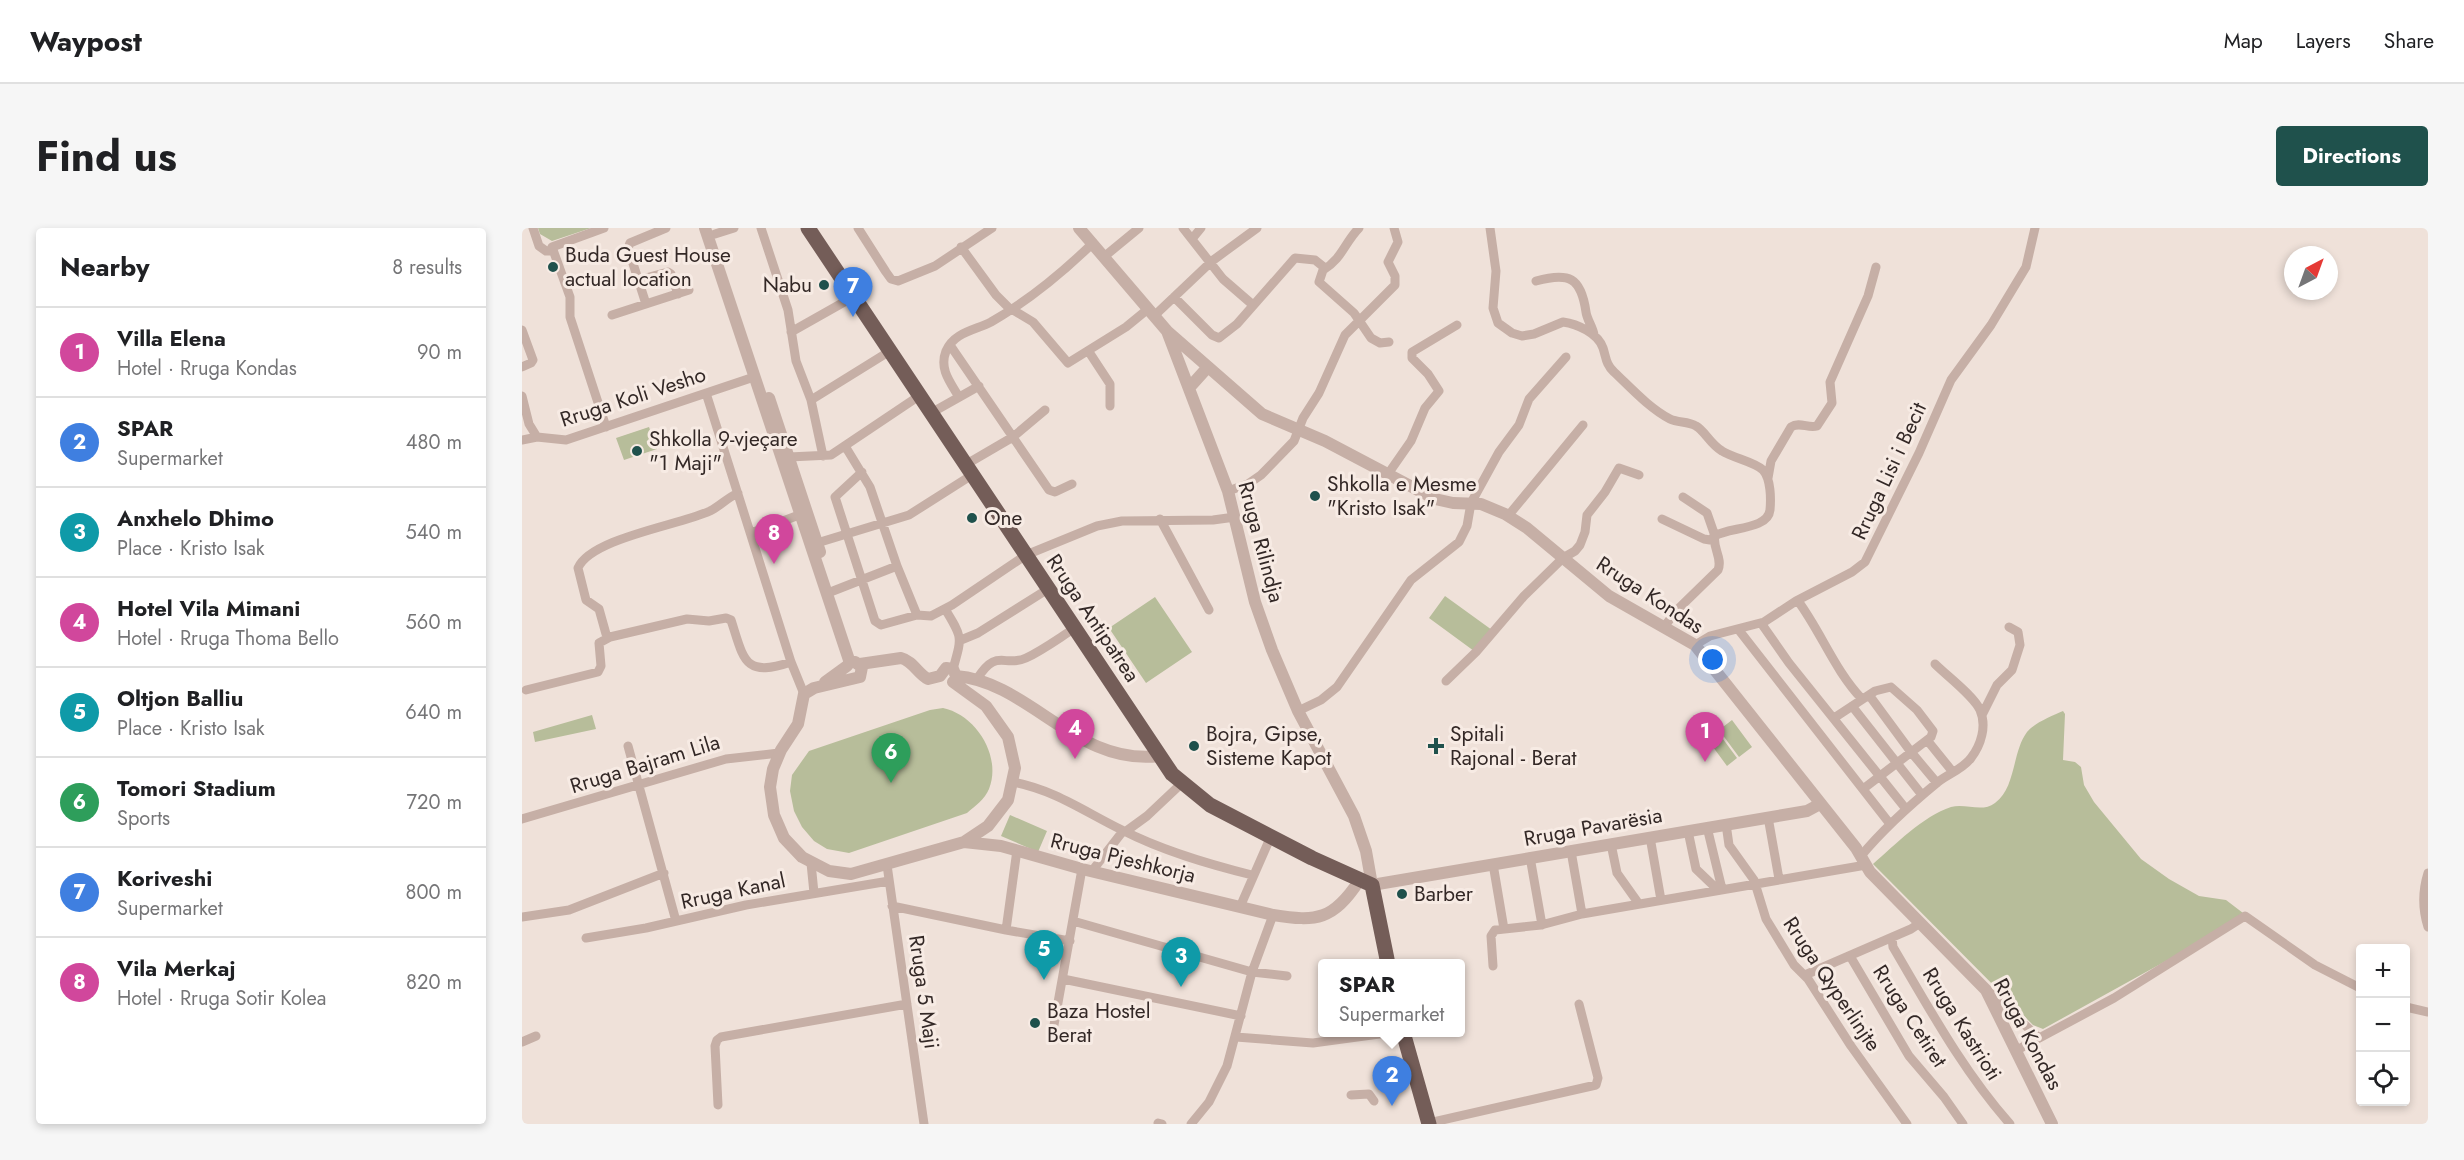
<!DOCTYPE html>
<html lang="en">
<head>
<meta charset="utf-8">
<style>
  :root { --surface:#fff; --page:#f6f6f6; --text:#202124; --muted:#757577; --line:#e0e0e0; --accent:#1f514c }
  body { margin:0; font-family:Jost,sans-serif; background:var(--page); color:var(--text) }
  .controls { position:absolute; right:18px; bottom:18px; display:grid; overflow:hidden; border-radius:6px; box-shadow:0 3px 9px #0003 }
  .controls button { width:54px; height:54px; display:grid; place-items:center; padding:0; border:0; border-bottom:2px solid var(--line); background:var(--surface); color:var(--text); font:30px sans-serif }
  .compass { position:absolute; left:1762px; top:18px; width:54px; height:54px; border-radius:50%; background:var(--surface); box-shadow:0 3px 9px #0003; rotate:41deg }
  .you { position:absolute; left:1191px; top:432px; width:21px; height:21px; margin:-15px; border:4px solid #fff; border-radius:50%; background:#1a73e8; box-shadow:0 0 0 9px #1a73e833 }
  .badge { display:grid; place-items:center; width:39px; height:39px; border-radius:50%; background:var(--accent); color:#fff; font-size:20px; font-weight:700 }
  .pin { position:absolute; translate:-50% -50px; filter:drop-shadow(0 2px 3px #0008) }
  .pin::after { content:''; position:absolute; top:32px; width:21px; height:18px; background:inherit; clip-path:polygon(0 0,100% 0,50% 100%) }
  .popup { position:absolute; left:796px; top:731px; width:147px; height:78px; box-sizing:border-box; display:grid; place-content:center; border-radius:6px; background:var(--surface); filter:drop-shadow(0 2px 4px #0005); font-size:20px; white-space:nowrap; color:var(--muted) }
  .popup b { font-size:22px; color:var(--text) }
  .popup::after { content:''; position:absolute; left:50%; top:100%; margin-left:-12px; border:12px solid transparent; border-top-color:var(--surface) }
  .list { margin:0; padding:0; list-style:none }
  h2 { display:flex; justify-content:space-between; align-items:center; height:78px; margin:0; padding:0 24px; font-size:26px }
  h2 small { font-size:20px; font-weight:400; color:var(--muted) }
  .list li { display:grid; grid-template-columns:39px 1fr auto; gap:18px; align-items:center; box-sizing:border-box; height:90px; padding:0 24px; border-top:2px solid var(--line) }
  .list b { display:block; font-size:22px; white-space:nowrap }
  .list p { margin:0; font-size:20px; white-space:nowrap; color:var(--muted) }
  .list em { font-size:20px; font-style:normal; color:var(--muted) }
  .icon { flex:none; width:33px; height:33px; fill:none; stroke:currentColor; stroke-width:2; stroke-linecap:round; stroke-linejoin:round }
  .map { position:relative; flex:none; width:1906px; height:896px; overflow:hidden; border-radius:6px }
  header { display:flex; align-items:center; gap:36px; box-sizing:border-box; height:84px; padding:0 30px; background:var(--surface); border-bottom:2px solid var(--line) }
  header strong { font-size:28px }
  nav { display:flex; gap:33px; margin-inline-start:auto; font-size:21px }
  .intro { display:flex; align-items:center; justify-content:space-between; box-sizing:border-box; height:144px; padding:0 36px }
  h1 { margin:0; font-size:42px }
  .button { padding:15px 27px; border-radius:6px; background:var(--accent); color:#fff; font-size:21px; font-weight:700 }
  main { display:flex; gap:36px; padding:0 36px }
  aside { flex:1; background:var(--surface); border-radius:6px; box-shadow:0 3px 9px #0003 }
  .map>svg:first-child { display:block }
  .green { fill:#b7bd9a }
  .lines { fill:none; stroke-linecap:round; stroke-linejoin:round }
  .minor { stroke:#c6afa6; stroke-width:9 }
  .tertiary { stroke:#c6afa6; stroke-width:12 }
  .primary { stroke:#745d58; stroke-width:15 }
  .poi-dot { fill:#1f514c; stroke:#f7ebe4; stroke-width:2 }
  .labels { text-anchor:middle; stroke-width:6; stroke-linejoin:round; paint-order:stroke }
  .poi-label { font-size:21px; fill:#332826; stroke:#f7ebe4; text-anchor:start }
  .street-label { font-size:21px; fill:#332826; stroke:#f7ebe4 }
</style>
</head>
<body>
<header>
<strong>Waypost</strong>
<nav><a>Map</a><a>Layers</a><a>Share</a></nav>
</header>
<div class="intro"><h1>Find us</h1><a class="button">Directions</a></div>
<main>
<aside>
<h2>Nearby<small>8 results</small></h2>
<ul class="list">
<li><span class="badge" style="background:#d1479c">1</span><div><b>Villa Elena</b><p>Hotel · Rruga Kondas</p></div><em>90 m</em></li>
<li><span class="badge" style="background:#3f7fe0">2</span><div><b>SPAR</b><p>Supermarket</p></div><em>480 m</em></li>
<li><span class="badge" style="background:#0f9aa8">3</span><div><b>Anxhelo Dhimo</b><p>Place · Kristo Isak</p></div><em>540 m</em></li>
<li><span class="badge" style="background:#d1479c">4</span><div><b>Hotel Vila Mimani</b><p>Hotel · Rruga Thoma Bello</p></div><em>560 m</em></li>
<li><span class="badge" style="background:#0f9aa8">5</span><div><b>Oltjon Balliu</b><p>Place · Kristo Isak</p></div><em>640 m</em></li>
<li><span class="badge" style="background:#2e9e5b">6</span><div><b>Tomori Stadium</b><p>Sports</p></div><em>720 m</em></li>
<li><span class="badge" style="background:#3f7fe0">7</span><div><b>Koriveshi</b><p>Supermarket</p></div><em>800 m</em></li>
<li><span class="badge" style="background:#d1479c">8</span><div><b>Vila Merkaj</b><p>Hotel · Rruga Sotir Kolea</p></div><em>820 m</em></li>
</ul>
</aside>
<div class="map">
<svg width="1906" height="896" viewBox="0 0 1906 896">
  <rect width="100%" height="100%" fill="#efe1d9"/>
  <path class="green" d="M16,0H69L30,13L18,6Z
    M127,199L135,221L102,232L94,210Z
    M923,368L970,402L952,423L907,390Z
    M633,369L670,424L624,455L587,400Z
    M421,480C454,487 480,528 467,561C463,571 453,578 445,585L327,625L305,621L292,613L280,599L272,583L268,563L270,547L287,523L408,482Z
    M1541,483L1543,486L1541,532L1553,534L1559,539L1562,557L1572,574L1619,631L1647,651L1677,668L1704,672L1721,685L1718,692L1521,801L1511,797L1351,636C1373,617 1401,588 1429,579C1444,575 1460,585 1473,575C1494,560 1490,524 1505,504C1512,495 1530,488 1541,483Z
    M70,487L74,501L13,514L11,504Z
    M1210,492L1230,519L1217,529L1197,502Z
    M1201,511L1215,530L1205,538L1191,519Z
    M488,587L525,603L516,624L479,608Z"/>
  <g class="lines">
    <path class="minor" d="M11,0L17,18L24,23L31,22
      M82,0L30,19L48,69V89L84,199
      M239,0L266,82L274,133L289,172L301,228
      M336,0L364,44L369,51L376,53L413,38L470,0
      M661,0L701,51L731,77
      M837,0C823,14 820,31 801,42L797,54L832,85L849,110L858,115L867,114
      M968,0L974,43L971,80L976,95L990,105L1000,108L1012,106L1041,94C1055,96 1076,105 1081,120C1084,129 1084,137 1092,144C1109,160 1127,180 1148,191C1156,195 1166,193 1174,198C1183,203 1188,216 1200,223C1211,230 1233,234 1241,242C1249,251 1249,271 1248,282C1246,302 1206,299 1193,308C1190,320 1201,330 1196,342L1155,382L1142,399
      M193,6L212,0
      M670,11L679,0
      M439,19L474,67L486,79L511,94L546,135L604,99L626,81
      M583,28L617,0
      M116,52L146,44L149,46L156,66
      M1014,53C1047,44 1059,49 1064,84C1065,92 1071,99 1072,107
      M652,69L690,107L697,110L715,96L773,30L793,32L803,40
      M124,76L106,20L108,15L144,0
      M90,87L167,62
      M632,88L690,33L735,0
      M0,102L11,132L9,135L0,139
      M269,104L331,69
      M428,117L527,262L533,264L550,256
      M567,124L588,156V178
      M184,165L269,434L282,466
      M0,168L7,196L15,209
      M437,169C428,154 417,141 424,123C432,104 454,102 469,94C508,72 539,46 571,15
      M289,172L368,123
      M409,185L457,158
      M0,212L15,209L44,212L232,149
      M323,218L348,259L375,338L395,387
      M267,229L309,227L397,168
      M443,237L491,209L523,182
      M340,244L313,269L353,393L359,397L395,387L409,388L430,377L504,327L575,298L600,293L691,292L713,289
      M866,246L889,213L903,180L917,163L906,146L890,130V124L935,97
      M1246,250L1249,233L1269,199C1278,193 1286,201 1295,198L1310,175L1308,154L1346,68L1354,39
      M706,263L726,256L739,247L772,213L781,190L797,165L823,107L873,57V48L866,34L876,14L872,0
      M216,265C205,270 198,278 188,283C158,297 69,310 56,340L64,372L77,381L84,406L88,409L165,391L187,393L204,390L209,392C222,432 222,450 269,434
      M986,288L1061,197
      M638,291L687,382
      M1140,291L1182,311L1188,312L1193,308L1185,285L1161,269
      M229,305L277,287
      M295,315L387,287L450,247
      M311,363L375,338
      M1276,373C1299,404 1313,443 1340,471
      M423,381C441,410 440,409 431,441
      M1239,395L1267,435L1384,581
      M1216,401L1368,596
      M439,412L456,405L526,361
      M1173,417L1188,408L1242,394L1274,373L1330,344L1343,334L1397,225L1429,152L1469,97L1504,39L1513,0
      M455,451C475,419 482,440 504,430C521,422 537,410 553,400
      M924,453L954,424L1002,368L1041,330L1053,323L1058,317L1063,304L1065,287L1083,264L1097,240L1117,247
      M4,462L76,444L79,438L77,415L88,409
      M1347,467L1389,524L1415,555
      M1330,478L1400,567
      M776,483L799,472L815,459L889,352L937,314L945,298L949,275L977,224L997,197L1007,171L1044,129
      M1460,487L1475,457L1490,442L1498,417L1496,404L1487,399
      M1312,490L1353,463L1369,459L1395,482L1411,503L1409,509L1341,561
      M1405,512L1430,543
      M106,518L154,693
      M491,554C533,562 563,584 600,602C641,623 686,636 730,647
      M1246,589L1257,651
      M0,591L204,531L257,525
      M1204,596L1207,617L1232,652L1244,691L1272,737L1286,751L1329,818L1385,896
      M1185,599L1200,661
      M1166,603L1174,641L1196,662
      M603,604L625,588L660,555
      M1128,609L1139,672
      M1089,616L1095,645L1117,676
      M1049,623L1060,686
      M1339,628C1362,600 1388,577 1416,554C1426,546 1441,541 1449,530C1459,517 1465,498 1458,482C1452,468 1425,448 1413,436
      M1008,629L1020,697
      M289,635L292,665
      M971,636L982,701
      M365,637L402,896
      M570,643L601,603
      M1906,645C1900,664 1900,680 1906,699
      M370,678L484,702L495,622
      M718,679L749,608
      M0,689L47,682L142,645
      M551,693L730,744L765,748
      M484,702L548,713
      M64,710L124,700L224,677L367,653
      M1370,710L1371,719C1407,780 1441,843 1488,896
      M1328,728L1387,828L1422,869L1441,896
      M830,736L866,735
      M971,738L969,708L973,702L1019,697L1060,686L1344,637
      M1283,747L1389,701L1398,695
      M541,751L719,788
      M1466,763L1517,810
      M1884,779L1906,784
      M530,808L560,641
      M714,809L791,815L872,804
      M0,814L14,808
      M1495,822L1592,770L1723,688L1793,737L1838,760
      M829,867L847,866L852,873
      M196,877L193,818L195,812L199,809L385,776
      M636,895L640,896
      M907,895L1074,857L1076,850L1057,776
      M669,896L687,874L705,838L730,744L751,687"/>
    <path class="tertiary" d="M183,0L328,435
      M557,0L645,103L706,263L733,374L750,422L776,483L832,588L844,623L850,657L1285,583L1298,576
      M645,103L740,186L803,213L913,271L931,275L959,276L983,286L1005,300L1087,368L1173,417L1334,620L1348,644L1464,762L1530,896
      M667,160L685,140
      M247,170L298,324
      M333,434L340,439L338,449L292,460L282,466L276,496L259,522L251,541L248,559L252,587L262,610L280,629L307,643L329,646L442,614L466,598L486,572L493,540L486,509L464,478L431,454
      M338,436L379,430C391,433 396,446 406,451L418,448L424,440L431,441L434,448
      M434,448C508,454 554,538 637,528
      M303,454L325,438
      M442,614L479,618L560,641L751,687C795,694 811,692 837,653"/>
    <path class="primary" d="M286,0L650,546L688,577L790,630L850,657L866,736
      M881,804L907,896"/>
  </g>
  <g class="poi-dot">
    <circle cx="31" cy="39" r="6"/>
    <circle cx="302" cy="57" r="6"/>
    <circle cx="115" cy="223" r="6"/>
    <circle cx="793" cy="268" r="6"/>
    <circle cx="450" cy="290" r="6"/>
    <circle cx="672" cy="518" r="6"/>
    <path d="M911 509h6v6h6v6h-6v6h-6v-6h-6v-6h6z"/>
    <circle cx="880" cy="666" r="6"/>
    <circle cx="513" cy="795" r="6"/>
  </g>
  <g class="labels">
    <g class="poi-label">
      <text x="43" y="34">Buda Guest House<tspan x="43" dy="24">actual location</tspan></text>
      <text x="290" y="64" text-anchor="end">Nabu</text>
      <text x="127" y="218">Shkolla 9-vjeçare<tspan x="127" dy="24">"1 Maji"</tspan></text>
      <text x="805" y="263">Shkolla e Mesme<tspan x="805" dy="24">"Kristo Isak"</tspan></text>
      <text x="462" y="297">One</text>
      <text x="684" y="513">Bojra, Gipse,<tspan x="684" dy="24">Sisteme Kapot</tspan></text>
      <text x="928" y="513">Spitali<tspan x="928" dy="24">Rajonal - Berat</tspan></text>
      <text x="892" y="673">Barber</text>
      <text x="525" y="790">Baza Hostel<tspan x="525" dy="24">Berat</tspan></text>
    </g>
    <g class="street-label">
      <text transform="translate(111 169) rotate(-18)" y="7">Rruga Koli Vesho</text>
      <text transform="translate(1367 243) rotate(-65)" y="7">Rruga Lisi i Becit</text>
      <text transform="translate(739 314) rotate(75)" y="7">Rruga Rilindja</text>
      <text transform="translate(1128 367) rotate(33)" y="7">Rruga Kondas</text>
      <text transform="translate(571 390) rotate(56)" y="7">Rruga Antipatrea</text>
      <text transform="translate(123 536) rotate(-17)" y="7">Rruga Bajram Lila</text>
      <text transform="translate(1071 599) rotate(-10)" y="7">Rruga Pavarësia</text>
      <text transform="translate(601 630) rotate(14)" y="7">Rruga Pjeshkorja</text>
      <text transform="translate(211 663) rotate(-12)" y="7">Rruga Kanal</text>
      <text transform="translate(1310 756) rotate(56)" y="7">Rruga Qyperlinjte</text>
      <text transform="translate(402 764) rotate(82)" y="7">Rruga 5 Maji</text>
      <text transform="translate(1388 788) rotate(57)" y="7">Rruga Cetiret</text>
      <text transform="translate(1440 796) rotate(58)" y="7">Rruga Kastrioti</text>
      <text transform="translate(1506 806) rotate(62)" y="7">Rruga Kondas</text>
    </g>
  </g>
</svg>
<div class="controls">
<button>+</button>
<button>−</button>
<button><svg class="icon" aria-label="locate" viewBox="0 0 24 24"><circle cx="12" cy="12" r="6"/><path d="M12 2v4M12 18v4M2 12h4M18 12h4"/></svg></button>
</div>
<svg class="compass" viewBox="-18 -18 36 36"><path d="M0-13l5 13h-10z" fill="#e53935"/><path d="M0 13l5-13h-10z" fill="#757577"/></svg>
<div class="you"></div>
<div class="pin badge" style="left:1183px;top:534px;background:#d1479c">1</div>
<div class="pin badge" style="left:870px;top:878px;background:#3f7fe0">2</div>
<div class="popup"><b>SPAR</b>Supermarket</div>
<div class="pin badge" style="left:659px;top:759px;background:#0f9aa8">3</div>
<div class="pin badge" style="left:553px;top:531px;background:#d1479c">4</div>
<div class="pin badge" style="left:522px;top:752px;background:#0f9aa8">5</div>
<div class="pin badge" style="left:369px;top:555px;background:#2e9e5b">6</div>
<div class="pin badge" style="left:331px;top:89px;background:#3f7fe0">7</div>
<div class="pin badge" style="left:252px;top:336px;background:#d1479c">8</div>
</div>
</main>
</body>
</html>
